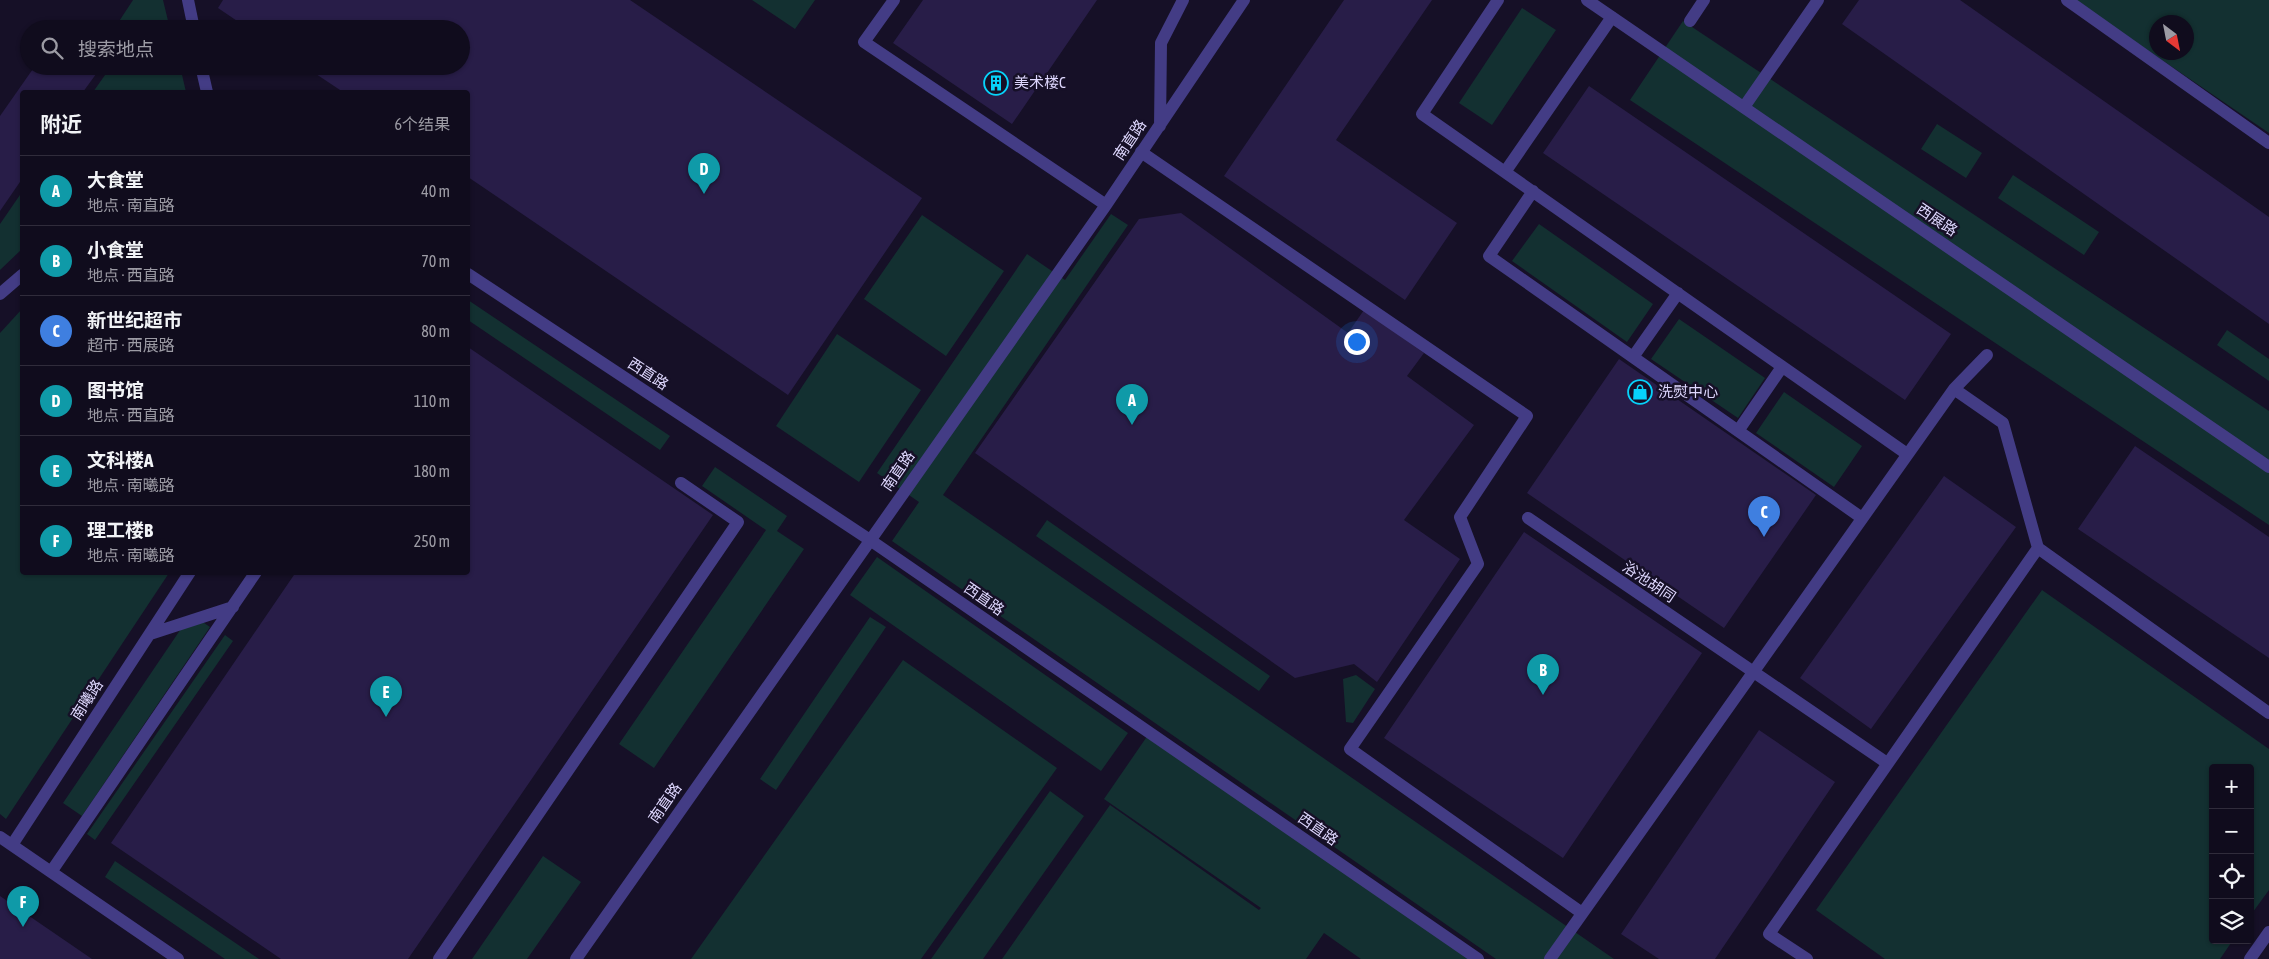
<!DOCTYPE html>
<html lang="zh">
<head>
<meta charset="utf-8">
<style>
  :root { --surface:#100c1d; --page:#191526; --text:#f1f3f6; --muted:#9c9ba4; --line:#302c3b; --accent:#07d3fa }
  body { margin:0; font-family:"Asap Condensed","Noto Sans SC",sans-serif; background:var(--page); color:var(--text) }
  .controls { position:absolute; right:15px; bottom:15px; display:grid; overflow:hidden; border-radius:5px; box-shadow:0 1px 4px #0004 }
  .controls button { width:45px; height:45px; display:grid; place-items:center; padding:0; border:0; border-bottom:1px solid var(--line); background:var(--surface); color:var(--text); font:25px sans-serif }
  .compass { position:absolute; left:2149px; top:15px; width:45px; height:45px; border-radius:50%; background:var(--surface); box-shadow:0 1px 4px #0004; rotate:148deg }
  .you { position:absolute; left:1356px; top:341px; width:18px; height:18px; margin:-12px; border:4px solid #fff; border-radius:50%; background:#1a73e8; box-shadow:0 0 0 8px #1a73e833 }
  .badge { display:grid; place-items:center; width:32px; height:32px; border-radius:50%; background:var(--accent); color:#fff; font-size:16px; font-weight:700 }
  .pin { position:absolute; translate:-50% -41px; filter:drop-shadow(0 1px 2px #0008) }
  .pin::after { content:''; position:absolute; top:26px; width:18px; height:15px; background:inherit; clip-path:polygon(0 0,100% 0,50% 100%) }
  .list { margin:0; padding:0; list-style:none }
  h2 { display:flex; justify-content:space-between; align-items:center; height:65px; margin:0; padding:0 20px; font-size:21px }
  h2 small { font-size:16px; font-weight:400; color:var(--muted) }
  .list li { display:grid; grid-template-columns:32px 1fr auto; gap:15px; align-items:center; box-sizing:border-box; height:70px; padding:0 20px; border-top:1px solid var(--line) }
  .list b { display:block; font-size:19px; white-space:nowrap }
  .list p { margin:0; font-size:16px; white-space:nowrap; color:var(--muted) }
  .list em { font-size:16px; font-style:normal; color:var(--muted) }
  .icon { flex:none; width:28px; height:28px; fill:none; stroke:currentColor; stroke-width:2; stroke-linecap:round; stroke-linejoin:round }
  .map { position:relative; flex:none; width:2269px; height:959px; overflow:hidden }
  .search { position:absolute; background:var(--surface); box-shadow:0 1px 4px #0004; left:20px; top:20px; width:450px; height:55px; display:flex; align-items:center; gap:12px; box-sizing:border-box; padding:0 18px; border-radius:28px; color:var(--muted); font-size:19px }
  .panel { position:absolute; background:var(--surface); box-shadow:0 1px 4px #0004; left:20px; top:90px; width:450px; height:485px; border-radius:5px }
  .map>svg:first-child { display:block }
  .green { fill:#133031; fill-rule:evenodd }
  .building { fill:#281d48 }
  .lines { fill:none; stroke-linecap:round; stroke-linejoin:round }
  .minor { stroke:#433c85; stroke-width:12 }
  .labels { text-anchor:middle; stroke-width:5; stroke-linejoin:round; paint-order:stroke }
  .poi-label { font-size:15px; fill:#ded7fe; stroke:#161027; text-anchor:start }
  .street-label { font-size:15px; fill:#ded7fe; stroke:#161027 }
</style>
</head>
<body>
<div class="map">
<svg width="2269" height="959" viewBox="0 0 2269 959">
  <rect width="100%" height="100%" fill="#161027"/>
  <path class="green" d="M133,0H163L170,29H114Z
    M752,0H815L795,29Z
    M2074,0H2269V133ZM2156,22H2186V52H2156Z
    M1522,8L1556,30L1492,125L1459,103Z
    M1683,21L2269,411V525L1630,100Z
    M108,66H180L186,92H93L110,68Z
    M1937,124L1982,153L1966,178L1921,149Z
    M2013,175L2099,232L2084,255L1998,198Z
    M22,192V249L0,270V224Z
    M1111,214L1128,225L943,495L1614,959H1496L892,541L919,502L877,473L1027,254L1065,280Z
    M922,215L1004,271L946,356L864,299Z
    M1539,224L1653,304L1627,342L1512,261Z
    M468,300L670,436L660,450L468,320Z
    M22,309V572L169,573L6,819L0,814V333Z
    M1679,319L1765,378L1738,418L1651,359Z
    M2227,330L2269,359V381L2217,345Z
    M837,334L921,390L859,482L776,426Z
    M1784,392L1862,446L1834,487L1756,433Z
    M715,467L787,516L777,531L804,549L654,768L619,744L766,530L702,486Z
    M1047,520L1270,676L1259,691L1036,536Z
    M877,557L1128,733L1101,771L850,595Z
    M2042,590L2269,749V890L2250,916V768H2213V940H2233L2220,959H1885L1816,910Z
    M191,614L210,627L82,816L63,803Z
    M870,617L886,627L776,790L760,779Z
    M225,635L233,641L95,840L87,834Z
    M903,660L1057,768L921,959H691Z
    M1356,675L1375,689L1353,723L1346,722L1343,679Z
    M1148,735L1471,959H1361L1324,933L1306,959H1002L1110,805L1259,910L1261,908L1104,799Z
    M1050,791L1084,816L983,959H931Z
    M543,856L581,882L527,959H472Z
    M115,861L259,959H225L105,877Z"/>
  <path class="building" d="M223,0H630L922,198L788,395L468,177V92H343L304,66H461V29H249L218,8Z
    M923,0H1097L1012,124L893,43Z
    M1344,0H1432L1336,140L1457,223L1405,300L1224,176Z
    M1859,0H1960L2269,217V324L1842,24Z
    M35,66H94L99,70L83,92H22V179L0,211V116Z
    M1589,86L1951,334L1905,400L1543,153Z
    M1181,213L1348,333L1364,310L1424,353L1407,376L1474,425L1404,520L1460,559L1377,682L1354,664L1295,678L975,453L1139,219Z
    M468,347L713,515L408,959H281L111,843L296,572H468Z
    M1619,359L1816,495L1724,628L1527,493Z
    M2135,446L2269,537V658L2078,529Z
    M1944,476L2016,527L1871,729L1800,678Z
    M1524,532L1702,653L1563,858L1384,738Z
    M1759,730L1835,782L1715,959H1659L1621,934Z
    M0,896L92,959H0Z"/>
  <g class="lines">
    <path class="minor" d="M188,0L194,29
      M894,0L864,42L1106,205
      M1498,0L1422,114L1907,454
      M1587,0L2269,467
      M2067,0L2269,143
      M1690,21L1704,0
      M201,66L207,92
      M1744,107L1818,0
      M1160,126L1161,43L1183,0
      M1141,152L1527,416L1460,517L1478,564L1350,749L1582,913
      M1505,172L1612,17
      M1533,191L1489,256L1862,518
      M468,274L870,540L1478,959
      M0,294L22,275
      M1633,357L1678,293
      M1738,431L1782,367
      M1528,518L1887,763
      M2038,548L2269,713
      M150,634L233,607
      M0,837L178,959
      M12,845L190,572
      M51,872L256,572
      M439,959L738,522L681,483
      M576,959L1106,205L1244,0
      M1550,959L1954,389L1987,355
      M1807,959L1769,934L2038,548L2003,423L1954,389
      M2250,959L2269,932"/>
  </g>
  <defs>
    <g id="building-ring" transform="scale(1.25)"><circle r="9.5" fill="#161027" stroke="#07d3fa" stroke-width="1.5"/><path d="M-4-6H4V6H1V3H-1V6H-4ZM-2.5-4.3h1.7v1.8h-1.7ZM.8-4.3h1.7v1.8H.8ZM-2.5-1h1.7V.8h-1.7ZM.8-1h1.7V.8H.8Z" fill="#07d3fa"/></g>
    <g id="shop-ring" transform="scale(1.25)"><circle r="9.5" fill="#161027" stroke="#07d3fa" stroke-width="1.5"/><path d="M-5-2.5h2.3a2.7 3.5 0 0 1 5.4 0H5L5.5 6h-11ZM-1.5-2.5h3a1.5 2.3 0 0 0-3 0Z" fill="#07d3fa"/></g>
  </defs>
  <g fill-rule="evenodd">
    <use href="#building-ring" x="996" y="83"/>
    <use href="#shop-ring" x="1640" y="392"/>
  </g>
  <g class="labels">
    <g class="poi-label">
      <text x="1014" y="88">美术楼C</text>
      <text x="1658" y="397">洗熨中心</text>
    </g>
    <g class="street-label">
      <text transform="translate(1130 140) rotate(-56)" y="5">南直路</text>
      <text transform="translate(1937 220) rotate(34)" y="5">西展路</text>
      <text transform="translate(648 374) rotate(33)" y="5">西直路</text>
      <text transform="translate(898 471) rotate(-55)" y="5">南直路</text>
      <text transform="translate(1649 582) rotate(34)" y="5">浴池胡同</text>
      <text transform="translate(984 599) rotate(35)" y="5">西直路</text>
      <text transform="translate(87 700) rotate(-57)" y="5">南曦路</text>
      <text transform="translate(665 803) rotate(-55)" y="5">南直路</text>
      <text transform="translate(1318 829) rotate(35)" y="5">西直路</text>
    </g>
  </g>
</svg>
<div class="controls">
<button>+</button>
<button>−</button>
<button><svg class="icon" aria-label="locate" viewBox="0 0 24 24"><circle cx="12" cy="12" r="6"/><path d="M12 2v4M12 18v4M2 12h4M18 12h4"/></svg></button>
<button><svg class="icon" aria-label="layers" viewBox="0 0 24 24"><path d="M12 4l9 5-9 5-9-5zM3 14l9 5 9-5"/></svg></button>
</div>
<svg class="compass" viewBox="-18 -18 36 36"><path d="M0-13l5 13h-10z" fill="#e53935"/><path d="M0 13l5-13h-10z" fill="#9c9ba4"/></svg>
<div class="you"></div>
<div class="pin badge" style="left:1132px;top:425px;background:#0f9aa8">A</div>
<div class="pin badge" style="left:1543px;top:695px;background:#0f9aa8">B</div>
<div class="pin badge" style="left:1764px;top:537px;background:#3f7fe0">C</div>
<div class="pin badge" style="left:704px;top:194px;background:#0f9aa8">D</div>
<div class="pin badge" style="left:386px;top:717px;background:#0f9aa8">E</div>
<div class="pin badge" style="left:23px;top:927px;background:#0f9aa8">F</div>
<div class="search"><svg class="icon" aria-label="search" viewBox="0 0 24 24"><circle cx="10" cy="10" r="6"/><path d="M15 15l6 6"/></svg>搜索地点</div>
<section class="panel">
<h2>附近<small>6个结果</small></h2>
<ul class="list">
<li><span class="badge" style="background:#0f9aa8">A</span><div><b>大食堂</b><p>地点 · 南直路</p></div><em>40 m</em></li>
<li><span class="badge" style="background:#0f9aa8">B</span><div><b>小食堂</b><p>地点 · 西直路</p></div><em>70 m</em></li>
<li><span class="badge" style="background:#3f7fe0">C</span><div><b>新世纪超市</b><p>超市 · 西展路</p></div><em>80 m</em></li>
<li><span class="badge" style="background:#0f9aa8">D</span><div><b>图书馆</b><p>地点 · 西直路</p></div><em>110 m</em></li>
<li><span class="badge" style="background:#0f9aa8">E</span><div><b>文科楼A</b><p>地点 · 南曦路</p></div><em>180 m</em></li>
<li><span class="badge" style="background:#0f9aa8">F</span><div><b>理工楼B</b><p>地点 · 南曦路</p></div><em>250 m</em></li>
</ul>
</section>
</div>
</body>
</html>
